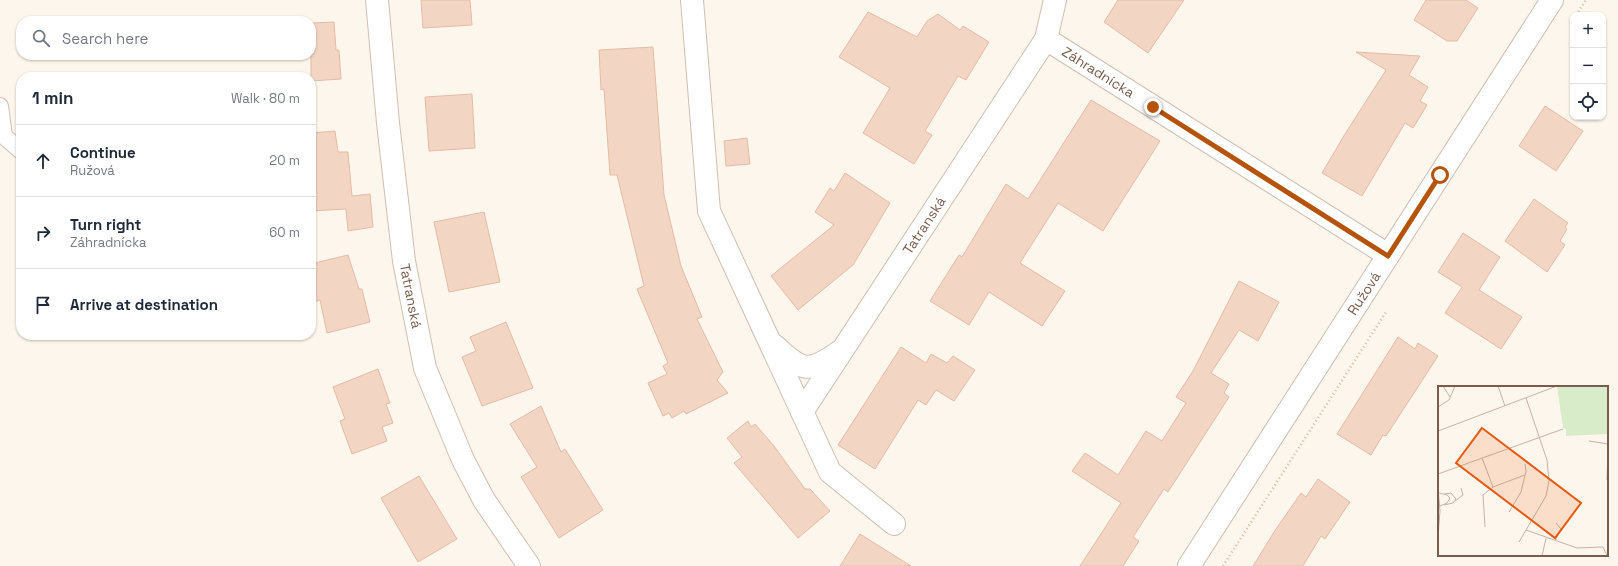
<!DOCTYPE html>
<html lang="en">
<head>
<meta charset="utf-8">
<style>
  :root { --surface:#fff; --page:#f2f2f3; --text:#1f2937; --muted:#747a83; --line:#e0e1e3 }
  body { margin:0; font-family:"Space Grotesk",sans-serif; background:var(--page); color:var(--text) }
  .controls { position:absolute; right:12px; top:12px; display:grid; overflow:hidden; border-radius:8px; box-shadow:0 1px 3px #0004 }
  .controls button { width:36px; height:36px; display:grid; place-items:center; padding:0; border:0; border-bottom:1px solid var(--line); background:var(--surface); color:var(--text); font:20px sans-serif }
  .stop { position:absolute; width:12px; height:12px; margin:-9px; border:3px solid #b45309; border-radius:50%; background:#fff }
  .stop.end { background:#b45309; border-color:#fff; box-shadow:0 1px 4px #0008 }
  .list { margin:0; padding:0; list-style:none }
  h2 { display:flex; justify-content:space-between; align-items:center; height:52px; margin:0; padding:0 16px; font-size:17px }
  h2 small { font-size:13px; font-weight:400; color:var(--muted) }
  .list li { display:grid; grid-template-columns:26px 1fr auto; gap:12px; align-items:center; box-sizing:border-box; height:72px; padding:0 16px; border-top:1px solid var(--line) }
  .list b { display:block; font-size:15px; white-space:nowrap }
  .list p { margin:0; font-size:13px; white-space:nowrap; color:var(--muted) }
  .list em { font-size:13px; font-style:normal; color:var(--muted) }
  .icon { flex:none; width:22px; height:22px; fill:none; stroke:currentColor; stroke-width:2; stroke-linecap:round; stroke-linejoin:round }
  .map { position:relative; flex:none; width:1618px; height:566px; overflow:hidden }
  .search { position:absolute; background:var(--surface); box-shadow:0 1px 3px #0004; left:16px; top:16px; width:300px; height:44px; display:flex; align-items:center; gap:10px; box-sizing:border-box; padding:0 14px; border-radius:16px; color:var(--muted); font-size:15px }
  .panel { position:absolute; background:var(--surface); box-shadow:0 1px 3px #0004; left:16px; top:72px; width:300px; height:268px; border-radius:16px }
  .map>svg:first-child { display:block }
  .building { fill:#f3d5c3; stroke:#e6bba3 }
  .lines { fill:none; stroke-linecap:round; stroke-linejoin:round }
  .lane-casing { stroke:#d1beb0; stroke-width:18 }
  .street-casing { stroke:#d1beb0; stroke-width:24 }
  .path { stroke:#d9b8a5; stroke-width:2.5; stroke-dasharray:1 3; stroke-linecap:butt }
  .lane { stroke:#fff; stroke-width:16 }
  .street { stroke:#fff; stroke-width:22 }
  .route { stroke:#b45309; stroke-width:5 }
  .labels { text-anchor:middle; stroke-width:3; stroke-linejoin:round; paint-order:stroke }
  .street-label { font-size:14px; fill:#7a5c4d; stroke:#fffaf3 }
  .inset-road { fill:none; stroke:#c5b3a7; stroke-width:1 }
  .view { fill:#e8590c; fill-opacity:0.15; stroke:#e8590c; stroke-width:2 }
  .inset-edge { fill:none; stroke:#7a5c4d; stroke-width:2 }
</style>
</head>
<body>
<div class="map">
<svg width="1618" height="566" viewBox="0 0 1618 566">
  <rect width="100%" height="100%" fill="#fdf6ec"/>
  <path class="building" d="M421,0H470L472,25L423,28Z
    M1118,0H1184L1148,53L1104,22Z
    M1426,0H1466L1478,8L1457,41H1447L1414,20Z
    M868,12L917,37L927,21L938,14L960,30L963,26L989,42L966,80L958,76L925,131L932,135L914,164L863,133L890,88L839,57Z
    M334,22L336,50H339L341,79L311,81V23Z
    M653,47L664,195L681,266L702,317L697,319L723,372L717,380L728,393L686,414L684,411L672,418L669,413L663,416L648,383L667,374L663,366L668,363L637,289L644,286L617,175H610L604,89L601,90L599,50Z
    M1356,52L1420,56L1409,75L1428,87L1420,101L1427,105L1413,128L1405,123L1362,196L1322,173L1345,134L1386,70Z
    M472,94L475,148L429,151L425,97Z
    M1091,100L1160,141L1103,231L1058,203L1020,263L1065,291L1042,326L989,292L969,325L930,301L959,255L962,257L1006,184L1028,199Z
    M1545,106L1583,131L1556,171L1519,146Z
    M335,131L338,152H348L352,196L370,194L373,227L348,231L346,209L311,211V133Z
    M747,138L750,164L726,166L724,141Z
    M845,173L890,203L853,265L798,310L771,276L834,225L815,212L830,188L834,191Z
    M1534,199L1568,223L1565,227L1567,229L1560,241L1565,245L1547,272L1505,241Z
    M484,212L500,282L449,292L434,222Z
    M1463,233L1500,257L1479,290L1522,317L1501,349L1445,313L1462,287L1438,272Z
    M348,255L359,289H362L370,322L327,333L320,300L314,302L311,289V264Z
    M1239,281L1279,302L1258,341L1239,330L1211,373L1229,384L1224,393L1229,397L1168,492L1164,489L1133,537L1139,541L1123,566H1080L1121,503L1072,471L1085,453L1118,475L1146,431L1162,441L1186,403L1176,397L1193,371Z
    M506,322L533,388L482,406L462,357L476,351L470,337Z
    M1398,337L1415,349L1418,343L1438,356L1386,436L1383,435L1371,455L1337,434Z
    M901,347L926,363L931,354L947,363L953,356L975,370L954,401L936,390L926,405L918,400L875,469L838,445Z
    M378,369L390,403L386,404L393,423L382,427L387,441L352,454L340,421L345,419L333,387Z
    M541,406L561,452L565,449L603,510L559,538L521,477L537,467L510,424Z
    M748,421L751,427L755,424L774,446L805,489H810L830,511L798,538L734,463L742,457L727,438Z
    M419,476L457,539L418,562L381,498Z
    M1318,479L1350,502L1325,539L1321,536L1303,566H1253L1274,532L1301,493L1306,497Z
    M860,534L911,566H840Z"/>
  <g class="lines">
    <g class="lane-casing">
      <path id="lane" d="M0,106L4,136L21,151"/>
    </g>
    <g class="street-casing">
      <g id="street">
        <path id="s1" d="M377,0L388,123L404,261L425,368L463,460L484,500L529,566"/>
        <path d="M692,0L709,211L830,472L894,524"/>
        <path id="s2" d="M1046,39L1388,255"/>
        <path d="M775,346C801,371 808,374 839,352"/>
        <path id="s3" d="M802,412L1046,39L1055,0"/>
        <path id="s4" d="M1189,566L1552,0"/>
      </g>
    </g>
    <path class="path" d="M1576,15L1586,0
      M1223,566L1386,312"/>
    <use href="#lane" class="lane"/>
    <use href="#street" class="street"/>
  </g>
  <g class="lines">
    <path class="route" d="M1153,107L1388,256L1440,175"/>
  </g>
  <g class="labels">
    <g class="street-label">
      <text dy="5" stroke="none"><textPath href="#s2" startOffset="62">Záhradnícka</textPath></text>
      <text dy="5" stroke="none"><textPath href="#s3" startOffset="223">Tatranská</textPath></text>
      <text dy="5" stroke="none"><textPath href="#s4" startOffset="324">Ružová</textPath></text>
      <text dy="5" stroke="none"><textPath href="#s1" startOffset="298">Tatranská</textPath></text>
    </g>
  </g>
  <g transform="translate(1438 386)">
    <rect width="170" height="170" fill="#fdf6ec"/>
    <path d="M119,0H170V48L128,50V43L125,42Z" fill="#d8ecc9"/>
    <path class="inset-road" d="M5,0L12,11M60,0L67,20M0,21L11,14L17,0M0,45L119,0M151,55L170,58M44,72L55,101M0,88L125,43M169,94L170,61M0,102L2,125L0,151M1,107L9,109L12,112L9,117L2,120M6,108L13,107L18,113L15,117L6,119M17,115L25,109L23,102M71,126L83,106L88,85L87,78M47,141L45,109L55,101L87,89M88,144L139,162L165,161L169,170M117,155L123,143L118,137M81,156L108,110L111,95L109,74L88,12M104,170L108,152"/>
    <path class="view" d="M44,42L143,117L117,152L18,77Z"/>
    <rect width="170" height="170" class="inset-edge"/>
  </g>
</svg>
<div class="controls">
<button>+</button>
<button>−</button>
<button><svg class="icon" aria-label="locate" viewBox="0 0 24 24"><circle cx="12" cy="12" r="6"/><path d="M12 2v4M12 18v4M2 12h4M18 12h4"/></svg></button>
</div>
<div class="stop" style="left:1440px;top:175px"></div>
<div class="stop end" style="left:1153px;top:107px"></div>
<div class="search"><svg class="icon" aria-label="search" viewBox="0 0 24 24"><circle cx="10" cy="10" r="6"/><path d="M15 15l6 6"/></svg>Search here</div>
<section class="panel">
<h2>1 min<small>Walk · 80 m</small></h2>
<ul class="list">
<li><svg class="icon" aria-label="ahead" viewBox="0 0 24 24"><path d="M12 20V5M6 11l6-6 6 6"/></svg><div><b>Continue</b><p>Ružová</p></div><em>20 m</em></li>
<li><svg class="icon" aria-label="right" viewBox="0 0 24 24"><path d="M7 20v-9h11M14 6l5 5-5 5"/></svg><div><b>Turn right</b><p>Záhradnícka</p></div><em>60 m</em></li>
<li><svg class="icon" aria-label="arrive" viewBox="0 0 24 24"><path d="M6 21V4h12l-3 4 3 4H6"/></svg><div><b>Arrive at destination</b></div></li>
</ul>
</section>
</div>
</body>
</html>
